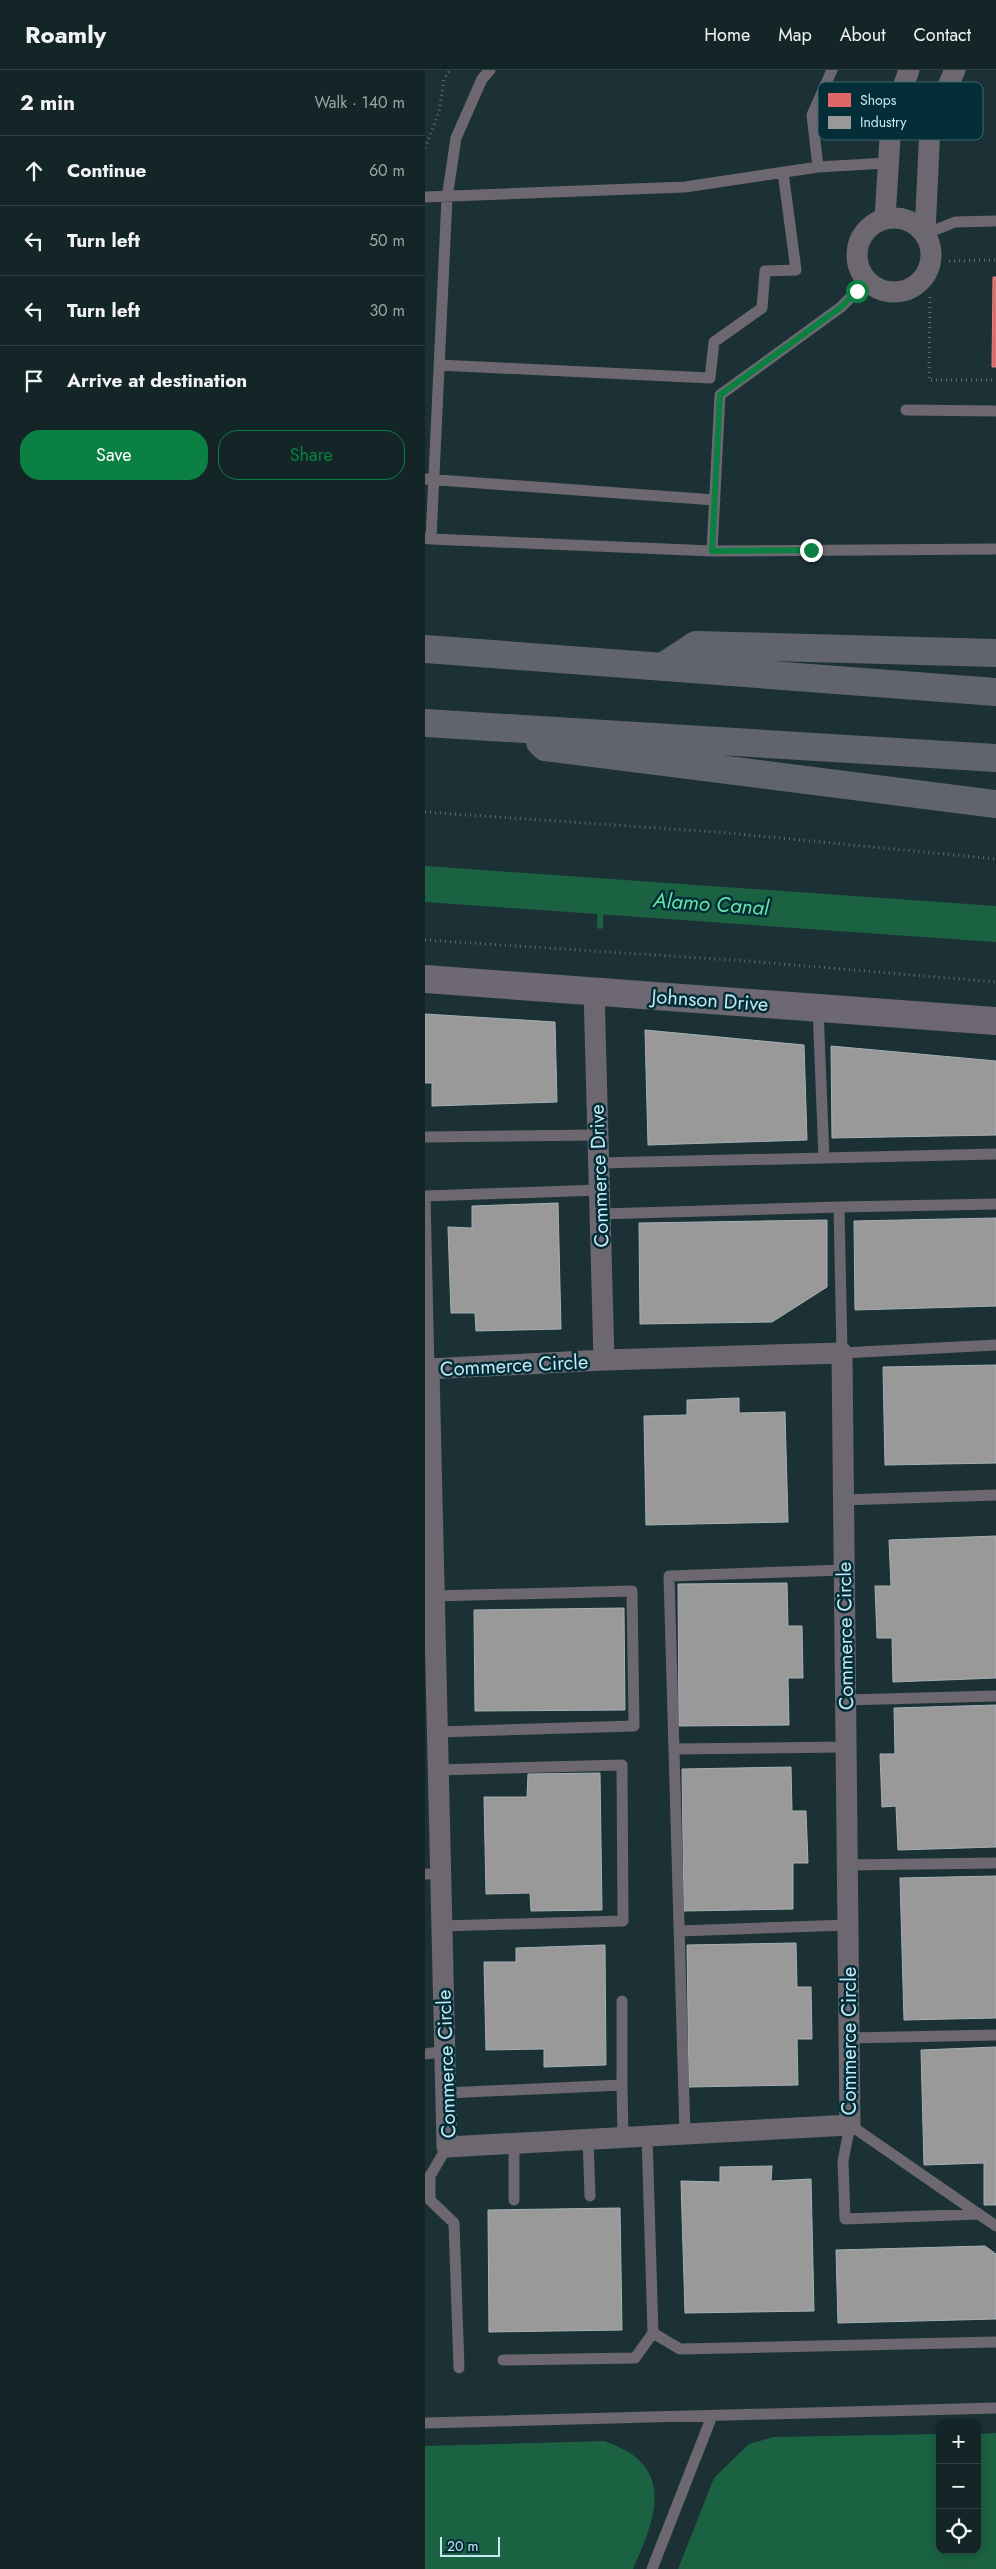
<!DOCTYPE html>
<html lang="en">
<head>
<meta charset="utf-8">
<style>
  :root { --surface:#142528; --page:#1d2d30; --text:#f1f3f6; --muted:#9da5a8; --line:#334245; --accent:#0b8043 }
  body { margin:0; font-family:Jost,sans-serif; background:var(--page); color:var(--text) }
  .controls { position:absolute; right:15px; bottom:15px; display:grid; overflow:hidden; border-radius:10px; box-shadow:0 2px 8px #0003 }
  .controls button { width:45px; height:45px; display:grid; place-items:center; padding:0; border:0; border-bottom:1px solid var(--line); background:var(--surface); color:var(--text); font:25px sans-serif }
  .scale { position:absolute; left:15px; bottom:12px; width:60px; box-sizing:border-box; padding-left:5px; border:2px solid #c5e8f3; border-top:0; font-size:14px; line-height:18px; white-space:nowrap; color:#c5e8f3; -webkit-text-stroke:4px #032e38; paint-order:stroke }
  .stop { position:absolute; width:15px; height:15px; margin:-11px; border:4px solid #0b8043; border-radius:50%; background:#fff }
  .stop.end { background:#0b8043; border-color:#fff; box-shadow:0 1px 5px #0008 }
  .list { margin:0; padding:0; list-style:none }
  h2 { display:flex; justify-content:space-between; align-items:center; height:65px; margin:0; padding:0 20px; font-size:21px }
  h2 small { font-size:16px; font-weight:400; color:var(--muted) }
  .list li { display:grid; grid-template-columns:32px 1fr auto; gap:15px; align-items:center; box-sizing:border-box; height:70px; padding:0 20px; border-top:1px solid var(--line) }
  .list b { display:block; font-size:19px; white-space:nowrap }
  .list em { font-size:16px; font-style:normal; color:var(--muted) }
  .actions { display:flex; gap:10px; padding:15px 20px }
  .actions a { flex:1; padding:11px 0; border:1px solid var(--accent); border-radius:20px; text-align:center; font-size:18px; color:var(--accent) }
  .actions .main { background:var(--accent); color:#fff }
  .icon { flex:none; width:28px; height:28px; fill:none; stroke:currentColor; stroke-width:2; stroke-linecap:round; stroke-linejoin:round }
  .map { position:relative; flex:none; width:571px; height:2499px; overflow:hidden }
  header { display:flex; align-items:center; gap:30px; box-sizing:border-box; height:70px; padding:0 25px; background:var(--surface); border-bottom:1px solid var(--line) }
  header strong { font-size:24px }
  nav { display:flex; gap:28px; margin-inline-start:auto; font-size:18px }
  main { display:flex }
  aside { flex:1; background:var(--surface) }
  .map>svg:first-child { display:block }
  .water { fill:#1b6242 }
  .shops { fill:#e06666; stroke:#d88d90 }
  .industry { fill:#999; stroke:#a6b1b4 }
  .lines { fill:none; stroke-linecap:round; stroke-linejoin:round }
  .stream { stroke:#1b6242; stroke-width:6 }
  .river { stroke:#1b6242; stroke-width:36 }
  .path { stroke:#686a6f; stroke-width:3; stroke-dasharray:1 4; stroke-linecap:butt }
  .lane { stroke:#6d676f; stroke-width:11 }
  .street { stroke:#6d676f; stroke-width:21 }
  .secondary { stroke:#6d6872; stroke-width:28 }
  .highway { stroke:#62646d; stroke-width:28 }
  .route { stroke:#0b8043; stroke-width:6 }
  .labels { text-anchor:middle; stroke-width:5; stroke-linejoin:round; paint-order:stroke }
  .street-label { font-size:20px; fill:#c5e8f3; stroke:#032e38 }
  .water-label { font-size:21px; font-style:italic; fill:#65e4a3; stroke:#032e38 }
  .key { fill:#032e38; stroke:#3d6670; stroke-width:1 }
  .key-label { font-size:14px; fill:#c5e8f3 }
</style>
</head>
<body>
<header>
<strong>Roamly</strong>
<nav><a>Home</a><a>Map</a><a>About</a><a>Contact</a></nav>
</header>
<main>
<aside>
<h2>2 min<small>Walk · 140 m</small></h2>
<ul class="list">
<li><svg class="icon" aria-label="ahead" viewBox="0 0 24 24"><path d="M12 20V5M6 11l6-6 6 6"/></svg><div><b>Continue</b></div><em>60 m</em></li>
<li><svg class="icon" aria-label="left" viewBox="0 0 24 24"><path d="M17 20v-9H6M10 6l-5 5 5 5"/></svg><div><b>Turn left</b></div><em>50 m</em></li>
<li><svg class="icon" aria-label="left" viewBox="0 0 24 24"><path d="M17 20v-9H6M10 6l-5 5 5 5"/></svg><div><b>Turn left</b></div><em>30 m</em></li>
<li><svg class="icon" aria-label="arrive" viewBox="0 0 24 24"><path d="M6 21V4h12l-3 4 3 4H6"/></svg><div><b>Arrive at destination</b></div></li>
</ul>
<div class="actions"><a class="main">Save</a><a>Share</a></div>
</aside>
<div class="map">
<svg width="571" height="2499" viewBox="0 0 571 2499">
  <rect width="100%" height="100%" fill="#1b3136"/>
  <path class="water" d="M571,2363V2499H253L289,2408L324,2374L349,2367L515,2364V2480H552V2364Z
    M180,2371C188,2375 200,2379 208,2385C248,2415 223,2463 208,2499H0V2376Z"/>
  <path class="shops" d="M568,207H571V297H567Z"/>
  <path class="industry" d="M0,944L130,952L132,1032L7,1036V1013H0Z
    M220,960L379,975L382,1070L223,1075Z
    M406,976L571,991V1065L407,1068Z
    M133,1133L136,1259L51,1261L50,1243H26L23,1157L47,1158V1136Z
    M571,1148V1236L430,1240L429,1151Z
    M402,1150V1217L347,1252L215,1254L214,1153Z
    M571,1295V1393L460,1395L458,1297Z
    M314,1328V1343L360,1342L363,1452L221,1455L219,1346L262,1345V1330Z
    M571,1466V1608L468,1612L467,1568H452L450,1516H466L464,1470Z
    M362,1513L363,1556H377L378,1608H363L364,1655L254,1656L253,1514Z
    M199,1538L200,1640L50,1641L49,1540Z
    M571,1635V1777L473,1780L471,1736L457,1737L455,1684H470L469,1638Z
    M366,1697L367,1741H381L383,1793H368V1839L259,1841L257,1699Z
    M175,1703L177,1840L106,1841L105,1823L61,1824L59,1727H102L103,1704Z
    M571,1806V1948L479,1950L475,1808Z
    M371,1873L372,1917H386L387,1969H372L373,2015L264,2017L262,1875Z
    M180,1875L181,1995L119,1997V1979L61,1980L59,1892H91V1878Z
    M571,1977V2135H559V2093L499,2095L496,1980Z
    M347,2096L346,2111L386,2109L389,2241L260,2243L256,2111L295,2112V2097Z
    M195,2138L197,2260L64,2262L63,2140Z
    M560,2176L571,2184V2249L413,2253L411,2180Z"/>
  <g class="lines">
    <path class="stream" d="M175,856L176,826"/>
    <path class="river" d="M0,814L571,854"/>
    <path class="path" d="M0,78L14,42L19,9L25,0
      M524,191L571,190
      M505,227L504,310H571
      M0,742L304,763L571,789
      M0,870L322,891L571,912"/>
    <path class="lane" d="M393,97L387,45L407,0
      M0,127L260,117L393,97L462,93
      M500,164L530,152L571,151
      M14,295L285,308L289,272L337,238L340,201L371,200L358,102
      M481,340L571,341
      M0,409L290,430
      M0,468L6,469L22,128L31,68L57,9L65,0
      M6,469L287,481L295,325L416,237L443,210
      M287,481L571,479
      M393,938L399,1088L571,1084
      M0,1067L173,1065
      M174,1093L399,1088
      M571,1134L414,1137L417,1283L571,1275
      M175,1144L414,1137
      M4,1299L0,1126L174,1120
      M418,1430L571,1425
      M9,1526L207,1521L209,1656L13,1662
      M420,1630L571,1626
      M249,1679L421,1677
      M13,1700L197,1695L198,1851L17,1856
      M422,1795L571,1793
      M0,1804H16
      M254,1861L423,1855
      M424,1968L571,1965
      M0,1984L20,1981
      M197,2015L198,2067
      M21,2023L197,2015V1931
      M260,2064L244,1506L419,1500
      M163,2069L165,2126
      M89,2073V2130
      M22,2077L5,2106V2130L29,2153L34,2298
      M554,2144L420,2149L418,2091L425,2055L571,2156
      M228,2263L255,2279L571,2272
      M78,2290L210,2288L228,2263L222,2066
      M0,2353L571,2338
      M227,2499L287,2346"/>
    <path class="street" d="M460,148L466,52L484,0
      M432 185a37 37 0 1 1 74 0a37 37 0 1 1-74 0Z
      M500,163L505,56L530,0
      M169,921L179,1290
      M417,1283L425,2055L22,2077L4,1299L179,1290Z"/>
    <path class="secondary" d="M0,909L571,951"/>
    <path class="highway" d="M0,579L571,622
      M239,596L271,575L571,583
      M0,653L571,688
      M115,672L120,677L571,734"/>
  </g>
  <g class="lines">
    <path class="route" d="M386,480L287,481L295,325L416,237L432,221"/>
  </g>
  <g class="labels">
    <g class="street-label">
      <text transform="translate(285 930) rotate(4)" y="7">Johnson Drive</text>
      <text transform="translate(174 1106) rotate(-92)" y="7">Commerce Drive</text>
      <text transform="translate(89 1295) rotate(-3)" y="7">Commerce Circle</text>
      <text transform="translate(420 1566) rotate(-91)" y="7">Commerce Circle</text>
      <text transform="translate(424 1971) rotate(-90)" y="7">Commerce Circle</text>
      <text transform="translate(21 1994) rotate(-92)" y="7">Commerce Circle</text>
    </g>
    <g class="water-label">
      <text transform="translate(286 834) rotate(4)" y="7">Alamo Canal</text>
    </g>
  </g>
  <rect x="393" y="12" width="165" height="58" rx="8" class="key"/>
  <rect x="403" y="23" width="23" height="14" fill="#e06666"/>
  <rect x="403" y="46" width="23" height="13" fill="#999"/>
  <g class="key-label">
    <text x="435" y="35">Shops</text>
    <text x="435" y="57">Industry</text>
  </g>
</svg>
<div class="controls">
<button>+</button>
<button>−</button>
<button><svg class="icon" aria-label="locate" viewBox="0 0 24 24"><circle cx="12" cy="12" r="6"/><path d="M12 2v4M12 18v4M2 12h4M18 12h4"/></svg></button>
</div>
<div class="scale">20 m</div>
<div class="stop" style="left:432px;top:221px"></div>
<div class="stop end" style="left:386px;top:480px"></div>
</div>
</main>
</body>
</html>
